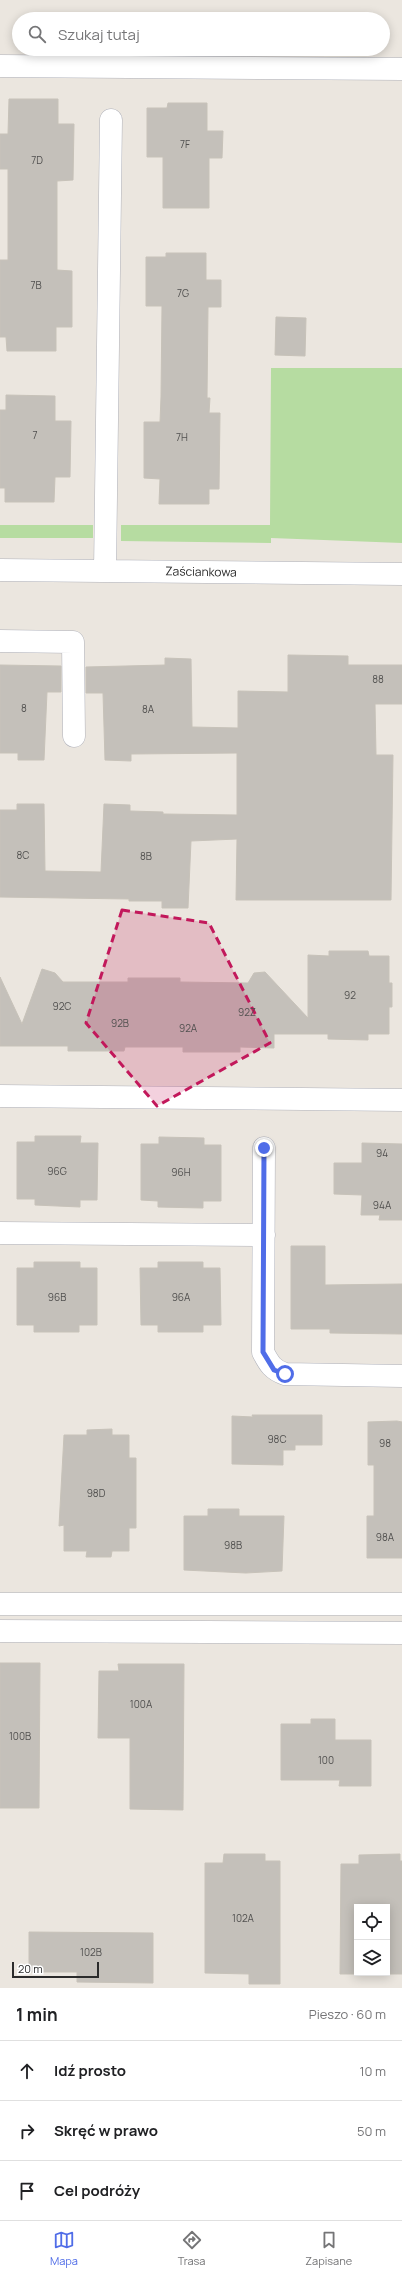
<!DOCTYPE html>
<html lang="pl">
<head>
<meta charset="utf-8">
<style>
  :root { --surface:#fff; --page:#f2f2f2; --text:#202124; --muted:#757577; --line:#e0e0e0; --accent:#506de8 }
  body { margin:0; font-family:Manrope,sans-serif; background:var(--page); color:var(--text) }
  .controls { position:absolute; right:12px; bottom:12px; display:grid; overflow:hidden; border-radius:0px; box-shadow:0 2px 10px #0003 }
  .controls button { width:36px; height:36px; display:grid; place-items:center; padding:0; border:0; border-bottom:1px solid var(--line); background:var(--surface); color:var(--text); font:20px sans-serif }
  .scale { position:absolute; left:12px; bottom:10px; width:87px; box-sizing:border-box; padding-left:4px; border:2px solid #2b2b2b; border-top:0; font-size:11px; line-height:14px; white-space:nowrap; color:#2b2b2b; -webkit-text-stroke:3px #fff; paint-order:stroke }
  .stop { position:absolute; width:12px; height:12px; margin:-9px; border:3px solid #506de8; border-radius:50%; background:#fff }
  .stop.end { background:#506de8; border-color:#fff; box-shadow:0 1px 4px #0008 }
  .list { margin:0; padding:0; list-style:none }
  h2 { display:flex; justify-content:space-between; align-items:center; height:52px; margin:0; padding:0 16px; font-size:17px }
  h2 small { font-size:13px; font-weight:400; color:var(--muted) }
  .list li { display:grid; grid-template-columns:26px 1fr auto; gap:12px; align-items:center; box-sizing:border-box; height:60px; padding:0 16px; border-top:1px solid var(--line) }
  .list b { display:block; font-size:15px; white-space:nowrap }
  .list em { font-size:13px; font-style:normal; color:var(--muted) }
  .icon { flex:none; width:22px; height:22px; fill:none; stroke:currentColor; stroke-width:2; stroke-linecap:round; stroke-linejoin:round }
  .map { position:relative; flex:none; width:402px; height:1988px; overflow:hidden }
  .search { position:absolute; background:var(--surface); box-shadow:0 2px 10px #0003; left:12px; right:12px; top:12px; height:44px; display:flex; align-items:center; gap:10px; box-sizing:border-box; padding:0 14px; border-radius:22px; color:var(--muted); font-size:15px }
  .sheet { height:232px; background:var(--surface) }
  nav { display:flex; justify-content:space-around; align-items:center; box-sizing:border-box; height:56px; border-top:1px solid var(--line); background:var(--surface); font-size:11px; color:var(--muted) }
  nav a { display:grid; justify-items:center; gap:2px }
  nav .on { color:var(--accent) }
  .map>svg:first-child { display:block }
  .green { fill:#b6dca1 }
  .building { fill:#c4c0ba; stroke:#c7c2b9; fill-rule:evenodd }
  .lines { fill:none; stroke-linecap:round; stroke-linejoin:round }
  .minor-casing { stroke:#afb1ba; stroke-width:23 }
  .minor { stroke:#fff; stroke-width:22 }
  .route { stroke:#506de8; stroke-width:5 }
  .marked { fill:#c2185b; fill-opacity:0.2; stroke:#c2185b; stroke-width:3; stroke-dasharray:8 5; stroke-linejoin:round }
  .labels { text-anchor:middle; stroke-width:3; stroke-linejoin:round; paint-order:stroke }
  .number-label { font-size:10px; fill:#51504f }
  .street-label { font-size:12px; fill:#2b2b2b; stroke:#fff }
</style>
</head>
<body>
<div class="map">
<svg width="402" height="1988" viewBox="0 0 402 1988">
  <rect width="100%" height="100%" fill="#ebe6df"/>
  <path class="green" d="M271,368H402V543L271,538V543L121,541V525H270Z
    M0,525H93V538H0Z"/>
  <path class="building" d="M9,99H58V124H74L73,180L57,181V270L72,271V327H56V351H7L6,337H0V260H8V169H0V134H8Z
    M168,103H207V131H223L222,158H209V208H163V157H147V108H167Z
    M166,253H206V280H221V307H208L207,398H210L209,413H220L219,489H209V504H159L160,479L144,478V422H160L161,397L162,306H146V257H166Z
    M276,317L306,318L305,356L275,355Z
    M6,395L55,396V421H71L70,477H55L54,502H5V488H0V410H6Z
    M288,655L348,656V665H402V704H375L376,755H393L391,900H236L237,839L191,841L188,908H162V901H129V899L0,897V810H17V804H44L45,871L101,872L104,804L130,805V811L163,812V814L237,815V753L131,754V761L105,760L103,693H86V667L165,665V658L191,659L192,727L238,728V691L288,692Z
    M0,665L61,666V692H47L44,760H18V753H0Z
    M329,951H368L369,956H389V983H392V1007H389V1034H368V1040L328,1039V1034H274V1048L240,1047V1052H183V1047H125L124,1051H68V1046H0V977L22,1024L42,969L55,973L63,982H128V978H180V982L248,983L254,973L265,972L308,1018V955L329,956Z
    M35,1136H81L80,1143H98L97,1200H80V1207L35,1205V1199H17V1142H35Z
    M159,1137L204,1138V1145H221V1201H203V1208L158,1207V1201L141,1200V1144H159Z
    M362,1143L402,1144V1220H379L380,1215H361L362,1195L334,1194V1163H362Z
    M291,1246H325V1285L402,1284V1334L330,1333V1329H291Z
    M34,1262H80V1268H97V1325H79V1332H34V1325H17V1268H34Z
    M158,1262H203V1268H220L221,1325H203V1332H158V1325H141L140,1268H158Z
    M252,1415H322V1445H295V1450H283V1465L232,1464V1416L253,1417Z
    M397,1421L402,1422V1558H367V1516H374V1465H368V1422Z
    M112,1429V1435H129V1458H136V1528H129V1551H112L111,1557H86L87,1551H64V1525L59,1526L64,1435H87V1430Z
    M208,1509H239V1516H284L282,1571L246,1573L184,1570V1516H208Z
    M0,1663H40L39,1808H0Z
    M118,1664H184L183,1810L130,1809V1738H98L99,1671H119Z
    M311,1719H335V1740H371V1786H339L340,1780H281V1724H311Z
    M224,1854H265V1861H280V1984H249V1974L205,1973V1863H223Z
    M400,1854V1861H402V1974H340L341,1864H359V1855ZM357,1907H387V1973H357Z
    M29,1932L153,1933V1983L77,1982V1972H29Z"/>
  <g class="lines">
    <g class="minor-casing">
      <path id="minor" d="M0,66L402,69
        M0,570L402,574
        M105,571L111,120
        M0,641L73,642L74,736
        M0,1096L402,1100
        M264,1148L263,1352C269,1364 273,1370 285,1374L402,1376
        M0,1233L264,1235
        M0,1604H402
        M0,1631L402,1633"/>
    </g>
    <use href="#minor" class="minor"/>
  </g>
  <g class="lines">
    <path class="route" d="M264,1148L263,1352L274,1370L285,1374"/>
  </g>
  <path class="marked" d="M122,910L209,923L270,1043L157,1106L86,1023Z"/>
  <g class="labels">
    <g class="number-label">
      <text x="185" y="148">7F</text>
      <text x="37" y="164">7D</text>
      <text x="36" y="289">7B</text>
      <text x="183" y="297">7G</text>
      <text x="35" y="439">7</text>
      <text x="182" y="441">7H</text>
      <text x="378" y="683">88</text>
      <text x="24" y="712">8</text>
      <text x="148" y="713">8A</text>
      <text x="23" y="859">8C</text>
      <text x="146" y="860">8B</text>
      <text x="350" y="999">92</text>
      <text x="62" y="1010">92C</text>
      <text x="247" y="1016">92Z</text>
      <text x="120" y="1027">92B</text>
      <text x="188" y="1032">92A</text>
      <text x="382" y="1157">94</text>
      <text x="57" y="1175">96G</text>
      <text x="181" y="1176">96H</text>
      <text x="382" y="1209">94A</text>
      <text x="57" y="1301">96B</text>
      <text x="181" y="1301">96A</text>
      <text x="277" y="1443">98C</text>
      <text x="385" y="1447">98</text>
      <text x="96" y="1497">98D</text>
      <text x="385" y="1541">98A</text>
      <text x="233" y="1549">98B</text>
      <text x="141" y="1708">100A</text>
      <text x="20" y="1740">100B</text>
      <text x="326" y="1764">100</text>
      <text x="243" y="1922">102A</text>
      <text x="91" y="1956">102B</text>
    </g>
    <g class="street-label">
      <text transform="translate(201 572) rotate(1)" y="4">Zaściankowa</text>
    </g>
  </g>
</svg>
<div class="controls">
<button><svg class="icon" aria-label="locate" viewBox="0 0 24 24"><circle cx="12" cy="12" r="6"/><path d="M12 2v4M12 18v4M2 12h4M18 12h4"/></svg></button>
<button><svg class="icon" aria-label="layers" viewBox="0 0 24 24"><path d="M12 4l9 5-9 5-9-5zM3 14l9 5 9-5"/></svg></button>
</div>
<div class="scale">20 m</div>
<div class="stop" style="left:285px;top:1374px"></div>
<div class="stop end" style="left:264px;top:1148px"></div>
<div class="search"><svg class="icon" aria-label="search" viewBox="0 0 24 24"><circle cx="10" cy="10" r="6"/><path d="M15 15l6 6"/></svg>Szukaj tutaj</div>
</div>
<section class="sheet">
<h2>1 min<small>Pieszo · 60 m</small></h2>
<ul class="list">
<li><svg class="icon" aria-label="ahead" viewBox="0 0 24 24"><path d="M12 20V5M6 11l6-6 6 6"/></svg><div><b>Idź prosto</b></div><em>10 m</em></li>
<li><svg class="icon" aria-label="right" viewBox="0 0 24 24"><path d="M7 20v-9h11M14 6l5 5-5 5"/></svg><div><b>Skręć w prawo</b></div><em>50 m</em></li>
<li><svg class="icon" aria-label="arrive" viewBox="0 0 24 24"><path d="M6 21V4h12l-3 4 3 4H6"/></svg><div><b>Cel podróży</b></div></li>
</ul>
</section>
<nav>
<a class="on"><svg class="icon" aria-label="map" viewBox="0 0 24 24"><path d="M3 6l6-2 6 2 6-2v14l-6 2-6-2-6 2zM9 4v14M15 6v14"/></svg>Mapa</a>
<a><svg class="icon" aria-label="directions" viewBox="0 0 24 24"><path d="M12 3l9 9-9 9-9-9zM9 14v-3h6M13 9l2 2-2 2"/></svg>Trasa</a>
<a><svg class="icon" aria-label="saved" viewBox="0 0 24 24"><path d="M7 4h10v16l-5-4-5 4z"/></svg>Zapisane</a>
</nav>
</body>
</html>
